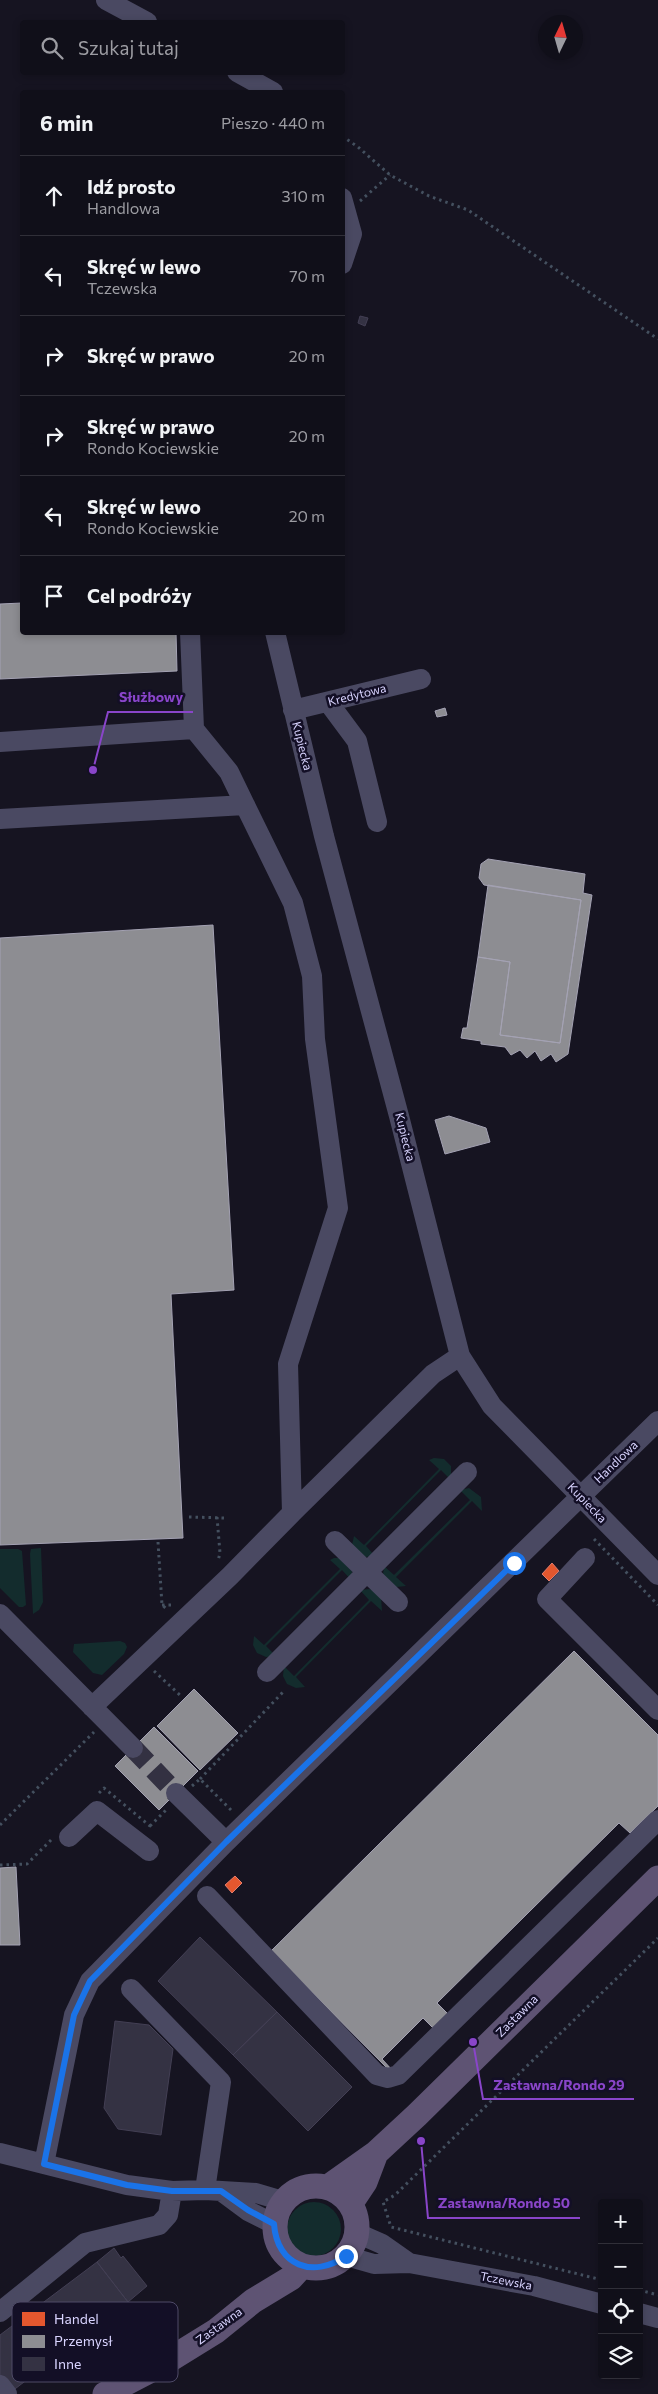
<!DOCTYPE html>
<html lang="pl">
<head>
<meta charset="utf-8">
<style>
  :root { --surface:#100f19; --page:#191822; --text:#f1f3f6; --muted:#9c9ca2; --line:#302f38 }
  body { margin:0; font-family:Commissioner,sans-serif; background:var(--page); color:var(--text) }
  .controls { position:absolute; right:15px; bottom:15px; display:grid; overflow:hidden; border-radius:5px; box-shadow:0 2px 8px #0003 }
  .controls button { width:45px; height:45px; display:grid; place-items:center; padding:0; border:0; border-bottom:1px solid var(--line); background:var(--surface); color:var(--text); font:25px sans-serif }
  .compass { position:absolute; left:538px; top:15px; width:45px; height:45px; border-radius:50%; background:var(--surface); box-shadow:0 2px 8px #0003; rotate:5deg }
  .stop { position:absolute; width:15px; height:15px; margin:-11px; border:4px solid #1a73e8; border-radius:50%; background:#fff }
  .stop.end { background:#1a73e8; border-color:#fff; box-shadow:0 1px 5px #0008 }
  .list { margin:0; padding:0; list-style:none }
  h2 { display:flex; justify-content:space-between; align-items:center; height:65px; margin:0; padding:0 20px; font-size:21px }
  h2 small { font-size:16px; font-weight:400; color:var(--muted) }
  .list li { display:grid; grid-template-columns:32px 1fr auto; gap:15px; align-items:center; box-sizing:border-box; height:80px; padding:0 20px; border-top:1px solid var(--line) }
  .list b { display:block; font-size:19px; white-space:nowrap }
  .list p { margin:0; font-size:16px; white-space:nowrap; color:var(--muted) }
  .list em { font-size:16px; font-style:normal; color:var(--muted) }
  .icon { flex:none; width:28px; height:28px; fill:none; stroke:currentColor; stroke-width:2; stroke-linecap:round; stroke-linejoin:round }
  .map { position:relative; flex:none; width:658px; height:2394px; overflow:hidden }
  .search { position:absolute; background:var(--surface); box-shadow:0 2px 8px #0003; left:20px; top:20px; width:325px; height:55px; display:flex; align-items:center; gap:12px; box-sizing:border-box; padding:0 18px; border-radius:5px; color:var(--muted); font-size:19px }
  .panel { position:absolute; background:var(--surface); box-shadow:0 2px 8px #0003; left:20px; top:90px; width:325px; height:545px; border-radius:5px }
  .map>svg:first-child { display:block }
  .green { fill:#132c2d }
  .shops { fill:#e4572e; stroke:#e17c6d }
  .industry { fill:#8d8d92; stroke:#a4a2b3 }
  .building { fill:#343243; stroke:#433f54 }
  .lines { fill:none; stroke-linecap:round; stroke-linejoin:round }
  .minor-tunnel { stroke:#333142; stroke-width:20; stroke-dasharray:20 10; stroke-linecap:butt }
  .path { stroke:#44505f; stroke-width:3; stroke-dasharray:2.5 4; stroke-linecap:butt }
  .minor { stroke:#4a4962; stroke-width:20 }
  .major { stroke:#5e5373; stroke-width:25 }
  .route { stroke:#1a73e8; stroke-width:6 }
  .labels { text-anchor:middle; stroke-width:5; stroke-linejoin:round; paint-order:stroke }
  .street-label { font-size:12px; fill:#d9d4ff; stroke:#130f26 }
  .key { fill:#130f26; stroke:#4e4a67; stroke-width:1 }
  .key-label { font-size:14px; fill:#d9d4ff }
  .leader { fill:none; stroke:#8945c9; stroke-width:2 }
  .callout-dot { fill:#8945c9; stroke:#130f26; stroke-width:2 }
  .callout-label { font-size:14px; text-anchor:middle; font-weight:bold; fill:#8945c9; stroke:#130f26; stroke-width:5; stroke-linejoin:round; paint-order:stroke }
</style>
</head>
<body>
<div class="map">
<svg width="658" height="2394" viewBox="0 0 658 2394">
  <rect width="100%" height="100%" fill="#161421"/>
  <path class="green" d="M434,1458L444,1459L451,1466V1480L441,1470L366,1546L375,1556L365,1557L352,1545L354,1536L364,1545L439,1469L429,1460Z
    M469,1488L481,1497L482,1511L472,1501L396,1577L406,1586L396,1587L383,1575L384,1566L394,1575L470,1500L460,1490Z
    M41,1548L43,1602L39,1610L33,1614L30,1554L31,1549Z
    M0,1549H18L22,1551L26,1605L23,1607H19L0,1588Z
    M334,1558H339L352,1571V1581L342,1570L266,1646L276,1656L266,1657L257,1653L253,1645L254,1636L264,1645L340,1569L330,1560Z
    M369,1589L374,1590L381,1597L382,1611L371,1601L296,1677L305,1687L296,1688L287,1684L283,1676L284,1666L294,1676L369,1600L360,1590Z
    M120,1641L125,1643L127,1647L124,1654L102,1675L93,1673L73,1652L74,1644Z
    M287 2229a27 27 0 1 1 54 0a27 27 0 1 1-54 0Z"/>
  <path class="shops" d="M552,1563L559,1571L549,1581L542,1574Z
    M235,1876L242,1883L232,1893L225,1885Z"/>
  <path class="industry" d="M22,603V632H176L177,671L0,679V604Z
    M445,708L447,715L437,717L435,711Z
    M488,859L585,874L583,893L592,895L568,1054L556,1062L551,1054L541,1061L535,1051L527,1058L520,1050L511,1055L505,1047L481,1044V1041L461,1038L463,1028H467L478,957L510,962L500,1035L560,1043L581,900L484,885L479,878L481,864Z
    M488,885L581,900L560,1043L500,1035L510,962L478,957Z
    M213,925L234,1290L171,1294L183,1538L0,1545V938Z
    M449,1116L486,1128L490,1142L445,1154L435,1120Z
    M574,1651L658,1735V1806L630,1833L619,1823L437,2003L449,2015L434,2029L423,2018L382,2059L393,2071L391,2072L271,1951Z
    M194,1689L238,1733L200,1770L157,1726Z
    M154,1727L198,1771L159,1810L115,1766Z
    M16,1867L20,1945H0V1868Z"/>
  <path class="building" d="M360,316L368,318L365,326L358,323Z
    M200,1937L277,2012L233,2055L158,1981Z
    M277,2012L352,2087L308,2131L233,2055Z
    M115,2021L149,2025L173,2049L161,2135L118,2129L104,2108Z
    M114,2248L121,2258L123,2256L147,2286L128,2302L97,2262Z
    M97,2262L128,2302L11,2392L0,2378V2335Z"/>
  <g class="lines">
    <path class="minor-tunnel" d="M133,1748L176,1793"/>
    <path class="path" d="M342,136L358,147L390,175L429,196L468,210L658,339
      M360,201L390,175
      M189,1517L225,1518
      M217,1517L220,1553L218,1561
      M594,1539L658,1605
      M158,1542L162,1605L168,1610
      M162,1605H173
      M154,1671L181,1696
      M200,1779L284,1691
      M192,1786L200,1779L233,1812
      M99,1793L104,1788L150,1826L148,1827
      M0,1825L94,1732
      M150,1826L167,1809
      M0,1865L27,1864L52,1839
      M602,2280L391,2227L383,2202L395,2195L658,1938
      M639,2290L658,2295"/>
    <path class="minor" d="M106,0L147,22
      M237,72L273,92
      M342,198L352,234L342,264
      M190,632L194,729
      M275,632L324,836L399,1116L460,1356L492,1406L658,1575
      M328,702L357,741L377,822
      M293,710L421,679
      M0,742L194,729L229,772L245,805
      M0,819L245,805L293,903L312,976L315,1039L338,1208L288,1364L292,1513L230,1576L92,1707
      M292,1513L433,1374L460,1356
      M335,1541L398,1602
      M585,1558L547,1599L658,1710
      M0,1614L133,1748
      M267,1672L467,1472
      M176,1793L226,1842
      M69,1837L97,1811L149,1851
      M207,1896L377,2075L388,2078L398,2075L658,1820
      M131,1989L221,2082L205,2190
      M0,2153L127,2185L172,2191L205,2190L256,2193L283,2201
      M44,2164L74,2015L90,1981L226,1842L658,1421
      M221,2191L248,2211L274,2224
      M357,2233L382,2244L409,2263
      M346,2256L374,2264L409,2263L534,2286L602,2304
      M0,2312L85,2243L159,2225L168,2215L172,2191
      M639,2313L658,2318
      M0,2385L7,2394"/>
    <path class="major" d="M275 2227a41 41 0 1 1 82 0a41 41 0 1 1-82 0Z
      M328,2187L376,2153L417,2115L658,1878
      M351,2203L365,2182L376,2153
      M105,2394L161,2365L216,2331L253,2301L291,2278L302,2266"/>
  </g>
  <g class="lines">
    <path class="route" d="M346,2256C313,2279 277,2266 274,2224L248,2210L221,2191H172L127,2185L44,2164L74,2015L90,1981L226,1842L514,1563"/>
  </g>
  <g class="labels">
    <g class="street-label">
      <text transform="translate(357 695) rotate(-14)" y="4">Kredytowa</text>
      <text transform="translate(302 746) rotate(76)" y="4">Kupiecka</text>
      <text transform="translate(405 1137) rotate(76)" y="4">Kupiecka</text>
      <text transform="translate(616 1462) rotate(-44)" y="4">Handlowa</text>
      <text transform="translate(587 1503) rotate(46)" y="4">Kupiecka</text>
      <text transform="translate(517 2016) rotate(-45)" y="4">Zastawna</text>
      <text transform="translate(506 2281) rotate(11)" y="4">Tczewska</text>
      <text transform="translate(219 2326) rotate(-36)" y="4">Zastawna</text>
    </g>
  </g>
  <rect x="12" y="2302" width="166" height="80" rx="8" class="key"/>
  <rect x="22" y="2312" width="23" height="14" fill="#e4572e"/>
  <rect x="22" y="2335" width="23" height="13" fill="#8d8d92"/>
  <rect x="22" y="2357" width="23" height="14" fill="#343243"/>
  <g class="key-label">
    <text x="54" y="2324">Handel</text>
    <text x="54" y="2346">Przemysł</text>
    <text x="54" y="2369">Inne</text>
  </g>
  <path class="leader" d="M93 770L108 712H193M473 2042L483 2099H634M421 2141L428 2218H580"/>
  <g class="callout-dot">
    <circle cx="93" cy="770" r="5"/>
    <circle cx="473" cy="2042" r="5"/>
    <circle cx="421" cy="2141" r="5"/>
  </g>
  <g class="callout-label">
    <text x="151" y="702">Służbowy</text>
    <text x="559" y="2090">Zastawna/Rondo 29</text>
    <text x="504" y="2208">Zastawna/Rondo 50</text>
  </g>
</svg>
<div class="controls">
<button>+</button>
<button>−</button>
<button><svg class="icon" aria-label="locate" viewBox="0 0 24 24"><circle cx="12" cy="12" r="6"/><path d="M12 2v4M12 18v4M2 12h4M18 12h4"/></svg></button>
<button><svg class="icon" aria-label="layers" viewBox="0 0 24 24"><path d="M12 4l9 5-9 5-9-5zM3 14l9 5 9-5"/></svg></button>
</div>
<svg class="compass" viewBox="-18 -18 36 36"><path d="M0-13l5 13h-10z" fill="#e53935"/><path d="M0 13l5-13h-10z" fill="#9c9ca2"/></svg>
<div class="stop" style="left:514px;top:1563px"></div>
<div class="stop end" style="left:346px;top:2256px"></div>
<div class="search"><svg class="icon" aria-label="search" viewBox="0 0 24 24"><circle cx="10" cy="10" r="6"/><path d="M15 15l6 6"/></svg>Szukaj tutaj</div>
<section class="panel">
<h2>6 min<small>Pieszo · 440 m</small></h2>
<ul class="list">
<li><svg class="icon" aria-label="ahead" viewBox="0 0 24 24"><path d="M12 20V5M6 11l6-6 6 6"/></svg><div><b>Idź prosto</b><p>Handlowa</p></div><em>310 m</em></li>
<li><svg class="icon" aria-label="left" viewBox="0 0 24 24"><path d="M17 20v-9H6M10 6l-5 5 5 5"/></svg><div><b>Skręć w lewo</b><p>Tczewska</p></div><em>70 m</em></li>
<li><svg class="icon" aria-label="right" viewBox="0 0 24 24"><path d="M7 20v-9h11M14 6l5 5-5 5"/></svg><div><b>Skręć w prawo</b></div><em>20 m</em></li>
<li><svg class="icon" aria-label="right" viewBox="0 0 24 24"><path d="M7 20v-9h11M14 6l5 5-5 5"/></svg><div><b>Skręć w prawo</b><p>Rondo Kociewskie</p></div><em>20 m</em></li>
<li><svg class="icon" aria-label="left" viewBox="0 0 24 24"><path d="M17 20v-9H6M10 6l-5 5 5 5"/></svg><div><b>Skręć w lewo</b><p>Rondo Kociewskie</p></div><em>20 m</em></li>
<li><svg class="icon" aria-label="arrive" viewBox="0 0 24 24"><path d="M6 21V4h12l-3 4 3 4H6"/></svg><div><b>Cel podróży</b></div></li>
</ul>
</section>
</div>
</body>
</html>
